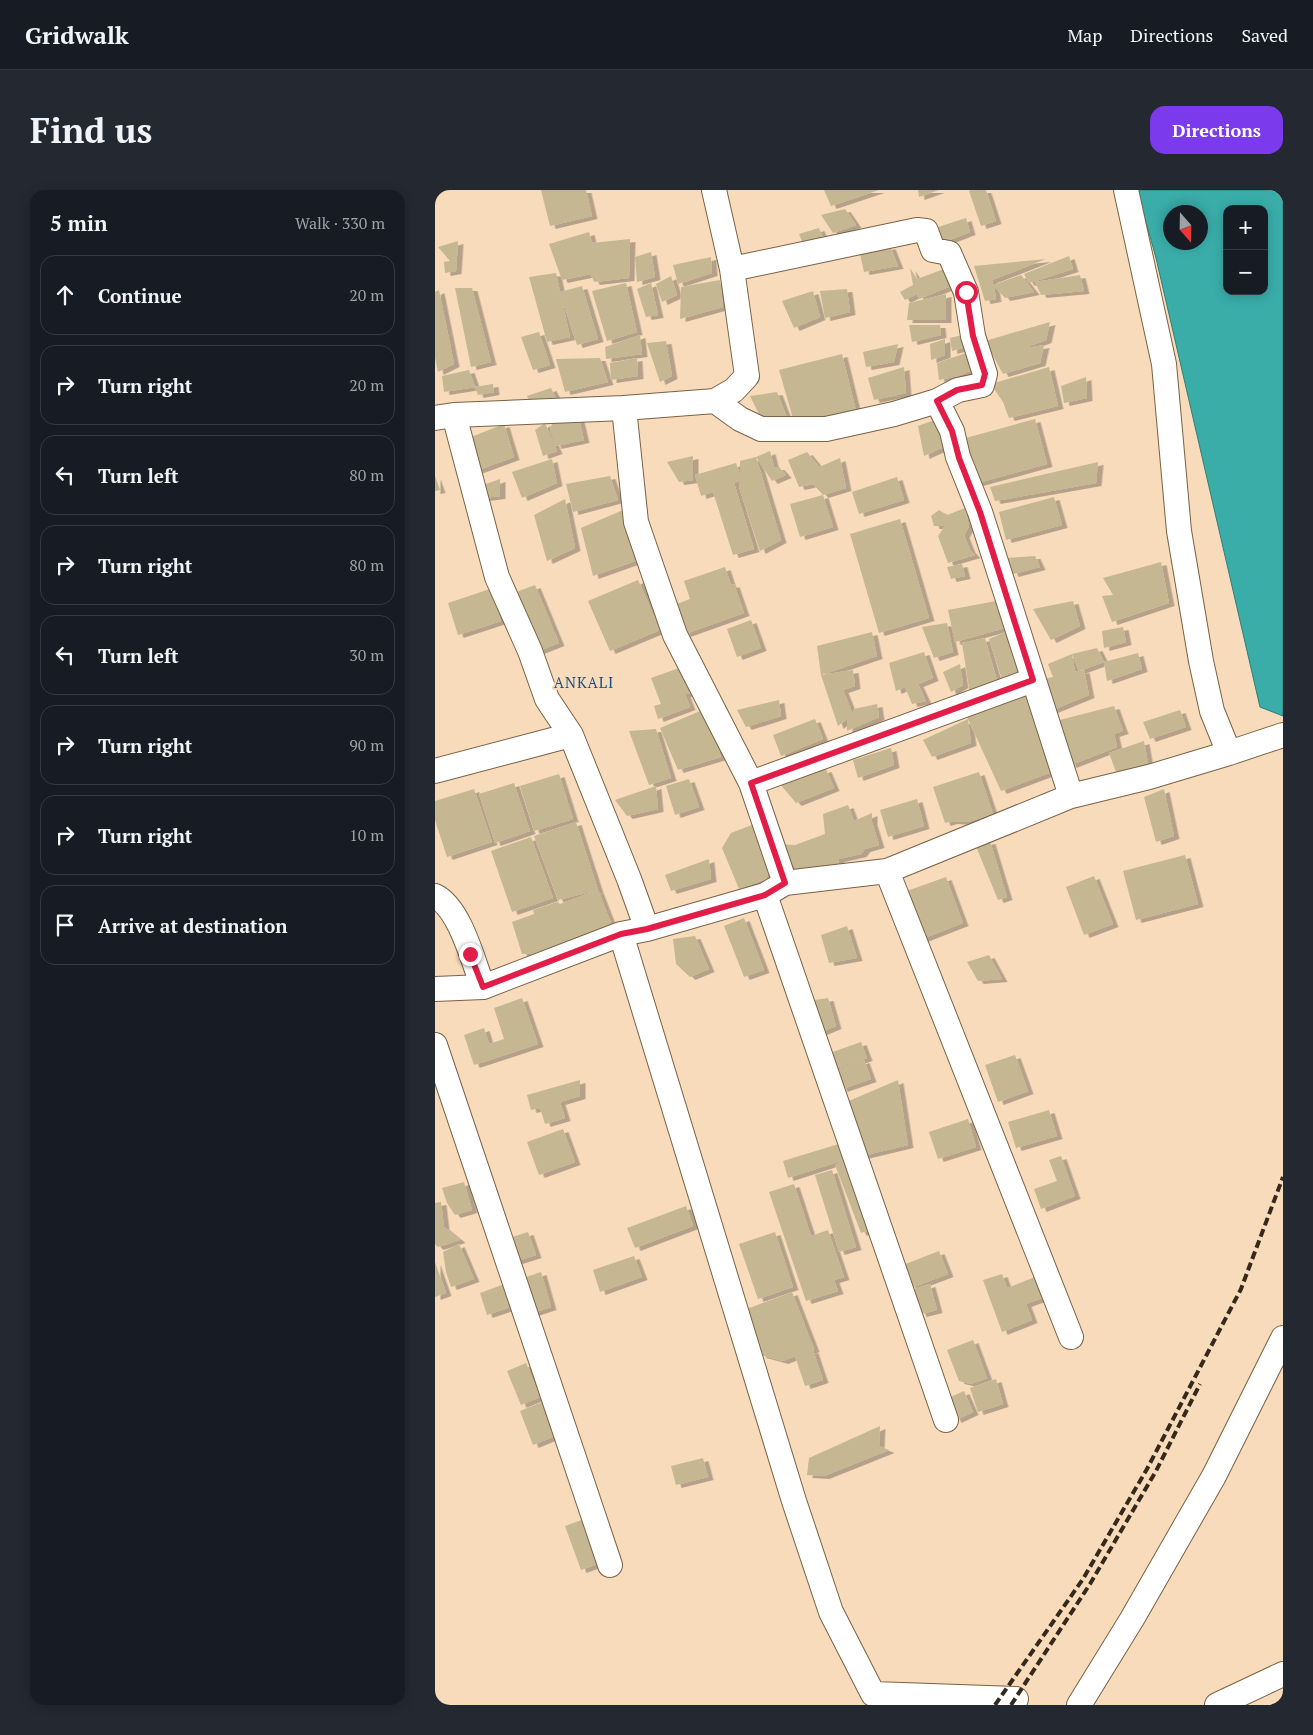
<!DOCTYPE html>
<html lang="en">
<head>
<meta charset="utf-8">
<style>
  :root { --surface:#171b24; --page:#242831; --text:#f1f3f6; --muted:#9ea1a6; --line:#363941; --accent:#7c3aed }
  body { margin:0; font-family:"PT Serif",serif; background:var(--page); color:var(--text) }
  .controls { position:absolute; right:15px; top:15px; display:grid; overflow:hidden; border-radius:10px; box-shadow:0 2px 12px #0003 }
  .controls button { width:45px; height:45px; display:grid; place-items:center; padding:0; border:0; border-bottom:1px solid var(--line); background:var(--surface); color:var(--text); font:25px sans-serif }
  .compass { position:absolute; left:728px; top:15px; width:45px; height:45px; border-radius:50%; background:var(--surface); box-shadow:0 2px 12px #0003; rotate:160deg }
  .stop { position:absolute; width:15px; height:15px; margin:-11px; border:4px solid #e11d48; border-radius:50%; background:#fff }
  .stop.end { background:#e11d48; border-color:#fff; box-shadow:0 1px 5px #0008 }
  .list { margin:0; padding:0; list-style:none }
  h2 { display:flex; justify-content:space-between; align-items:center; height:65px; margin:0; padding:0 20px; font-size:21px }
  h2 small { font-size:16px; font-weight:400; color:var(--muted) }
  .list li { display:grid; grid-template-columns:32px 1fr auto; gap:15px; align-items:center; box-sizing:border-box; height:80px; margin:0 10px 10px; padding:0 10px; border:1px solid var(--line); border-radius:15px }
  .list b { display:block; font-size:19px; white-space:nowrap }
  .list em { font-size:16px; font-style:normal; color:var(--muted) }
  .icon { flex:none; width:28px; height:28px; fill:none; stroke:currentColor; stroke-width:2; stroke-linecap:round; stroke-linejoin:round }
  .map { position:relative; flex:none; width:848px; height:1515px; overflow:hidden; border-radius:15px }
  header { display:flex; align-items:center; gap:30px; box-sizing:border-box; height:70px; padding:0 25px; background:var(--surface); border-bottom:1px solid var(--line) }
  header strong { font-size:24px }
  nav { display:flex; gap:28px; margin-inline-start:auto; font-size:18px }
  .intro { display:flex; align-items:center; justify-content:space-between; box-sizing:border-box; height:120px; padding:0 30px }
  h1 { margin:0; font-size:35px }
  .button { padding:12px 22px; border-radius:15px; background:var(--accent); color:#fff; font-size:18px; font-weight:700 }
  main { display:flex; gap:30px; padding:0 30px }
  aside { flex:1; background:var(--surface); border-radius:15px; box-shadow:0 2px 12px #0003 }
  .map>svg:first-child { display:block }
  .water { fill:#3aada9; stroke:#317e78; fill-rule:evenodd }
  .building { fill:#c4b792; filter:url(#shadow) }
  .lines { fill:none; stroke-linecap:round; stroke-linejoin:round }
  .minor-casing { stroke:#7a6245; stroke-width:26 }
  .minor { stroke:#fff; stroke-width:24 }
  .rail { stroke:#35291c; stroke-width:4; stroke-dasharray:8 4; stroke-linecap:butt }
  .route { stroke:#e11d48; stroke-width:6 }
  .labels { text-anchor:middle; stroke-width:4; stroke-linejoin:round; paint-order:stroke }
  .quarter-label { font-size:15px; letter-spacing:1px; fill:#194d7f; stroke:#f7dbbb }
</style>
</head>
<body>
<header>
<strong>Gridwalk</strong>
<nav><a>Map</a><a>Directions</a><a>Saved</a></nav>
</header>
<div class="intro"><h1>Find us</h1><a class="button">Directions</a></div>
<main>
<aside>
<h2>5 min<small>Walk · 330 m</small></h2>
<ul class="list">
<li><svg class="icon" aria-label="ahead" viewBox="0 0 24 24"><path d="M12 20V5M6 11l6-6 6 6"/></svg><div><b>Continue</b></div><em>20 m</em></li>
<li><svg class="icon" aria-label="right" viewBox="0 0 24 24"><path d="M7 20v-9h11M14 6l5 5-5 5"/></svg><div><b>Turn right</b></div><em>20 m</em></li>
<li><svg class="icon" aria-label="left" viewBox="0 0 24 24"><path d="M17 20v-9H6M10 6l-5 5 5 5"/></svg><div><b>Turn left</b></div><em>80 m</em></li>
<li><svg class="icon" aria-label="right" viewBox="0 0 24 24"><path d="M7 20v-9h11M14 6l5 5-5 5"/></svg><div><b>Turn right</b></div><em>80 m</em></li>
<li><svg class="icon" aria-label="left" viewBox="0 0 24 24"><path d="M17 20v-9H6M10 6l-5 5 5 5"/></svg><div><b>Turn left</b></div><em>30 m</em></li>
<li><svg class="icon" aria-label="right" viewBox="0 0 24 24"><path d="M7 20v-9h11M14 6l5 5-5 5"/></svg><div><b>Turn right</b></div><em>90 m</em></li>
<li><svg class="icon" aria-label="right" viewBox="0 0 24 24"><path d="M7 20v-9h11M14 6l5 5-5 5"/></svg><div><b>Turn right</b></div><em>10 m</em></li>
<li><svg class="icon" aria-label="arrive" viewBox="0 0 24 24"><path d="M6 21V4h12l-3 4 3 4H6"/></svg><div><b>Arrive at destination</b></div></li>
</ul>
</aside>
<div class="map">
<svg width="848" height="1515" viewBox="0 0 848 1515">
  <defs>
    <filter id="shadow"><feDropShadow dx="5.5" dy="3" stdDeviation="0" flood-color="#0004"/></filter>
  </defs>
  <rect width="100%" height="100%" fill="#f7dbbb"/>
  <path class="water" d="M702,0H848V526L825,517L721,68ZM792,19H829V101H792ZM736,22H766V52H736Z"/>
  <path class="building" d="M106,0H151L157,26L115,36Z
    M389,0H444L396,16Z
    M483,0H504L484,7Z
    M536,0H551L561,31L546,36L534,1Z
    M410,19L421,35L398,43L386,25Z
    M531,28L535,42L499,56L494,40Z
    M384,38L389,50L369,56L364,44Z
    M154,42L157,53L195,49L194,88L159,92L156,84L127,90L114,54Z
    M23,51L21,81L10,83L9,72L15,71L3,57Z
    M455,56L463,76L429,82L425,64Z
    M216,62L220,87L202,92L200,67Z
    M634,66L638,79L594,93L589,84Z
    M276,67L277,83L243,94L238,75Z
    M611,69L557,90L558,95L586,85L599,102L570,108L559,96L561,109L550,111L539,76Z
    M475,78L482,89L509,79L516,96L484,109L482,104L470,110L465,102L478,95Z
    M121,83L125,102L147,96L163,149L142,155L126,106L135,147L112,152L94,87Z
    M645,85L649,101L606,105L600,92Z
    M236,86L242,105L227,112L221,94Z
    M285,90L288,117L245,129L246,97Z
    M191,93L202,142L172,151L157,101Z
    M216,93L223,125L211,127L202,99Z
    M20,98H37L56,172L36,177Z
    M412,99L415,122L390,128L385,101Z
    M4,100L19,174L3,182L0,168V102Z
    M378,101L385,127L359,138L347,111Z
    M511,104V130H472L474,113Z
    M615,132L611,150L587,159L609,155L605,173L568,184L550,151Z
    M474,135H505L506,145L477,152Z
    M104,142L115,175L98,180L86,147Z
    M532,144L534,156L517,161L515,148Z
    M205,145L207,164L171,169L170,157Z
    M510,149V165L496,170L495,154Z
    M231,151L237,186L225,192L212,153Z
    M463,154L459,172L431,177L428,162Z
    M531,163L539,179L523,186L504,190L502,173Z
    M407,164L421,221L359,232L344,180Z
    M165,168L173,192L130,202L121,169Z
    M202,168L203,186L176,190L175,173Z
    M469,177L471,203L439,210L433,188Z
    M614,177L623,216L574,228L568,212L556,194Z
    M34,180L40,197L58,194L59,202L43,205L40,197L9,202L7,186Z
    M651,187L652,208L629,213L626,196Z
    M116,198L124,214L98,218L92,206Z
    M342,202L352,228L327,230L315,206Z
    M505,228L513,255L489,266L483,236Z
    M144,229L149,250L121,256L115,240L118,231Z
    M600,229L612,274L539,294L527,249Z
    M110,233L122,261L108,266L100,240Z
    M69,234L79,267L38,282L31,249Z
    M335,261L339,277H344L351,285L337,291L321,267Z
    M372,262L384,277L405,268L411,298L388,305L378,294L364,297L353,270Z
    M258,266V290L244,292L232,272Z
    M321,267L346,350L325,361L304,297V291L299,293L319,359L298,365L278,302L266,306L260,285L301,273L305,285V271Z
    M117,269L122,293L87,308L77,282Z
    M663,272L661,293L560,311L555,297Z
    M0,286L5,300L0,301Z
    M175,286L183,310L138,322L131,294Z
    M462,287L469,310L424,324L417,302Z
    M65,289V306L49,308L45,296Z
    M388,305L398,337L365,347L355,314Z
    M619,307L627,335L571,350L564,322Z
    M130,309L140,358L112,371L99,325Z
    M530,318L534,336L529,345L535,360L540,365L513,373L503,346L510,336H499L496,326L504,320L512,325Z
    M188,320L206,369L158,386L146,338Z
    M465,329L494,428L444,443L415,344Z
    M600,366L605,377L578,384L572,368Z
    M726,372L734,413L677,432L667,406L678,405L668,388Z
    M527,374L530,386L516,389L512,377Z
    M290,377L296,395L299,394L309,423L250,444L239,415L255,409L249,391Z
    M203,390L225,440L175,461L153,411Z
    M100,395L124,453L101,462L76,404Z
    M55,399L66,431L23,445L13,413Z
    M561,411L570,438L520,452L513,420Z
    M638,411L645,436L616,450L598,419Z
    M316,430L326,458L302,467L292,439Z
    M512,433L518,462L499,468L487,437Z
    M688,437L691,452L669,458L667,441Z
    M575,440L591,489L569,496L554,449Z
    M437,442L442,466L386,485L418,480L420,496L408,500L418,525L419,519L442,514L444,527L412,541V529L403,536L386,485L382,456Z
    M550,448L564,498L535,505L527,453Z
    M662,458L669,472L703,463L707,479L672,491L669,472L644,481L637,464Z
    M489,462L498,488L483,494L491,511L477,514L470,497L461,501L454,473Z
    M637,464L640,482L649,480L654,505L615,521L603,490L618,487L613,474Z
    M525,474L528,495L516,502L508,482Z
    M247,477L257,504H250L255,517L223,529L219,516L226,514L216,488Z
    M593,498L622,580L566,601L533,529L536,553L497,567L488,550L533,529L528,519Z
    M344,510L346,526L311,537L302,520Z
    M679,516L688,541L679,544L682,557L636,575L617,532Z
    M270,519L286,567L243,580L225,538Z
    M745,520L751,537L715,549L708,532Z
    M380,529L388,549L346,566L338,545Z
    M221,539L236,588L214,595L194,541Z
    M709,551L713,574L681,582L674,563Z
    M456,558L459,575L423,588L418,570Z
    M391,579L399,598L361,613L345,594Z
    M544,582L558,624L533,632L517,631L510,633L498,597Z
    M124,584L138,629L99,641L85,596Z
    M254,589L264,617L240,625L231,596Z
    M79,593L95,641L60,653L44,604Z
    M221,596L223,619L192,626L180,610Z
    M39,599L57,652L12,667L0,630V611Z
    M729,599L739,646L721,652L709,607Z
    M482,609L489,636L453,647L445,620Z
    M413,615L419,631L437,623V632L444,655L430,659L426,664L404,669L403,675L383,680L375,678L349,686L340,654L360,655L390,644L388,624Z
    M141,632L163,700L123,710L99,646Z
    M322,633L337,674L331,689L304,699L287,658L296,643Z
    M96,647L118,708L77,722L56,661Z
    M555,651L572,707L563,710L540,654Z
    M750,665L763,714L701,730L688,681Z
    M274,669L276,689L236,701L230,685Z
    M659,686L678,734L649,745L631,697Z
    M511,687L528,733L487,749L469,702Z
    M163,700L179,741L99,771L96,764H87L77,732L99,724L98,720L122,712L125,714Z
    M309,728L329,780L309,787L289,736Z
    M412,736L422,768L394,773L386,745Z
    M260,746L274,779L255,787L241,774L238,749Z
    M554,765L567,789L543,791L532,772Z
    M87,808L103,854L39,875L29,845L49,838L54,854L69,849L59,818Z
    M393,808L401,836L384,843L373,811Z
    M426,852L432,868L395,881L389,865Z
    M580,865L593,901L563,912L550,875Z
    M429,870L436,889L407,899L400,881Z
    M145,890V906L125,912L130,928L110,934L105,918L96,920L92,905Z
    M463,890L473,955L427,966L409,913Z
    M614,920L622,946L581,958L573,932Z
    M533,929L541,957L503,969L494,942Z
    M128,939L140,972L104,985L92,952Z
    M407,953L439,1038L426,1043L400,975L412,969L353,988L348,971Z
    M626,966L640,1006L606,1019L599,999L622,991L614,970Z
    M397,980L421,1057L404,1062L380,985Z
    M29,992L37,1020L20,1025L12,1013L7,998Z
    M359,994L376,1046L393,1040L409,1087L399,1090L403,1101L371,1111L334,1002Z
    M6,1012L9,1037L25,1050L3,1057L0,1054V1013Z
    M251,1016L258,1036L200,1058L192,1038Z
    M93,1042L101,1065L76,1073L68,1050Z
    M340,1042L358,1097L323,1109L304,1054Z
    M24,1054L39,1089L16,1097L11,1082L8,1062Z
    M504,1061L513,1084L476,1098L468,1075Z
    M199,1066L207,1087L165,1102L158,1080Z
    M0,1072L11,1103L0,1107Z
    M106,1082L116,1117L92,1125L82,1090Z
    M567,1084L572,1098L600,1087L607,1108L591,1114L597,1130L567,1142L548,1090Z
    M78,1091L85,1114L52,1125L45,1103Z
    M495,1094L502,1120L486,1124L479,1099Z
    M357,1102L379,1159L372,1162L378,1160L388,1190L370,1196L360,1166L348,1171L326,1165L309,1120Z
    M538,1150L552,1188L536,1194L524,1191L512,1160Z
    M91,1173L105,1207L86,1215L72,1181Z
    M561,1189L568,1214L543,1222L535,1198Z
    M529,1201L538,1222L521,1230L511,1209Z
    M107,1212L120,1246L98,1255L85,1221Z
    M445,1236L444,1256L454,1260L389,1286L372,1285L374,1268Z
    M268,1268L273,1287L241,1295L236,1276Z
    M152,1328L168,1372L146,1380L130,1336Z"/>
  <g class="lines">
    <g class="minor-casing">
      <path id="minor" d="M279,0L297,79L312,186L299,200L280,211L305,229L326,239H391L459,224L502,211L517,241L523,267L545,322L636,606
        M691,0L729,174L744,341L766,471L777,521L794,563L848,545
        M297,79L482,40L491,41L498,60L514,63L531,102L538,146L550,184L547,195L523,200L502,211
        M189,218L201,332L240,445L316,593L350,693
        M19,225L62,387L95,461L112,509L136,545L194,689L212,739
        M0,228L19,225L189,218L280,211
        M0,581L136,545
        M316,593L598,490
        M452,681L636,1147
        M330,705L511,1230
        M0,706C25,718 38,771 48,797
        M186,744L359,1311L396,1422L438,1504L581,1509
        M0,799L48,797L186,744L212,739L330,705L350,693L452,681L636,606L714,587L794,563
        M0,855L175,1375
        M644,1515L697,1429L779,1286L848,1148
        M782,1515L848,1484"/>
    </g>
    <use href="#minor" class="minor"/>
    <path class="rail" d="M560,1515L648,1389L712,1279L806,1099L848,987
      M576,1515L655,1394L721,1281L765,1194"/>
  </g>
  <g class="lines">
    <path class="route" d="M35,764L48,797L186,744L212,739L330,705L350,693L316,593L598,490L545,322L524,268L517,241L502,211L522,200L547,195L550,184L538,146L531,102"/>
  </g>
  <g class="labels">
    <g class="quarter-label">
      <text x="149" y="498">ANKALI</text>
    </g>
  </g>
</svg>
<div class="controls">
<button>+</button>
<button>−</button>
</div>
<svg class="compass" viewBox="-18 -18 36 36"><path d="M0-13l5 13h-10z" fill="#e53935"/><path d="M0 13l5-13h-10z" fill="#9ea1a6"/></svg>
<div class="stop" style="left:531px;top:102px"></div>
<div class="stop end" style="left:35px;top:764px"></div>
</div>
</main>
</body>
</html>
